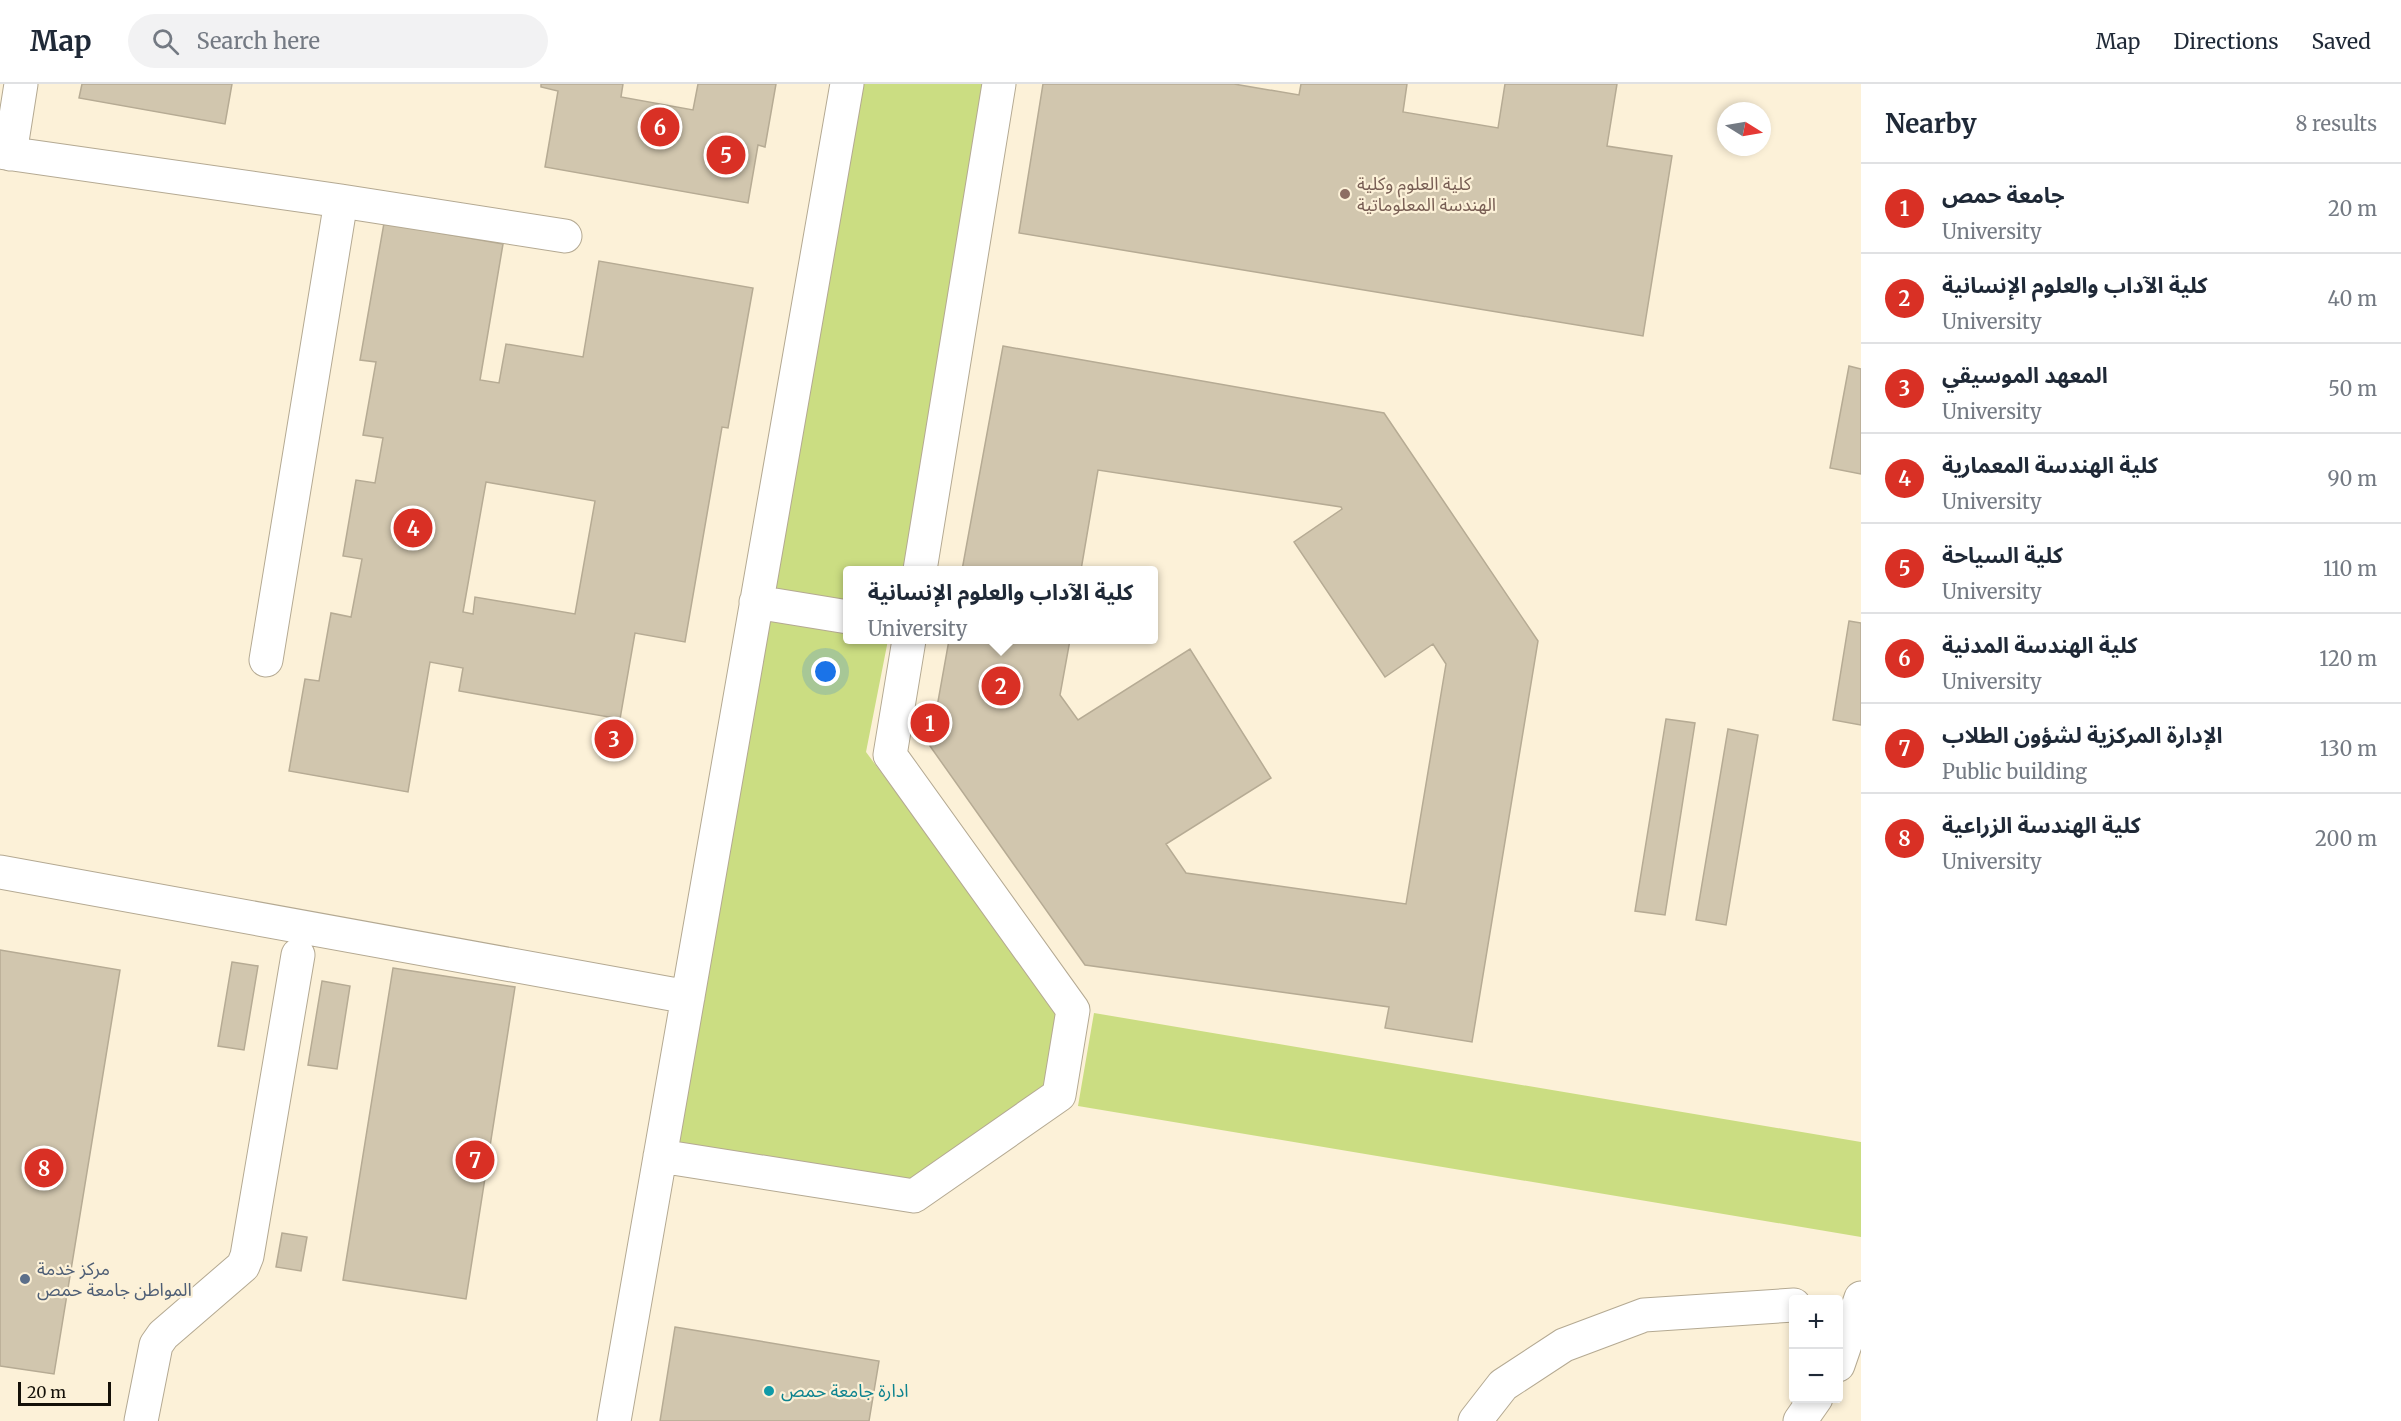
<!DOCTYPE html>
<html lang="en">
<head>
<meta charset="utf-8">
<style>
  :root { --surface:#fff; --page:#f2f2f3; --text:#1f2937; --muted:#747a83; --line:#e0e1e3; --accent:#d93025 }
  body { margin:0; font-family:Merriweather,"Noto Sans Arabic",serif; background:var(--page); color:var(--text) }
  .controls { position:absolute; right:18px; bottom:18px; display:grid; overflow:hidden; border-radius:6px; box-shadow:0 3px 9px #0003 }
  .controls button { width:54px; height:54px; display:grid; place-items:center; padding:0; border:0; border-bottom:2px solid var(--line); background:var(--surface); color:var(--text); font:30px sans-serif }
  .compass { position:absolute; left:1717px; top:18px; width:54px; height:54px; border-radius:50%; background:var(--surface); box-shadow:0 3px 9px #0003; rotate:101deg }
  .scale { position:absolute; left:18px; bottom:15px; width:93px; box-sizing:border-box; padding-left:6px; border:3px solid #141008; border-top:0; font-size:16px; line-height:21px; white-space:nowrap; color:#141008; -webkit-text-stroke:4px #fcf1d8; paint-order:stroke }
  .you { position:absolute; left:826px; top:588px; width:21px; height:21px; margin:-15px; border:4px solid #fff; border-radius:50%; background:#1a73e8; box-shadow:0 0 0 9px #1a73e833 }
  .badge { display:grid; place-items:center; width:39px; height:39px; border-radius:50%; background:var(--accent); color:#fff; font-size:20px; font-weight:700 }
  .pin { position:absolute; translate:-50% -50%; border:3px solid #fff; box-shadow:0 2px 6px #0006 }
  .popup { position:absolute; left:843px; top:482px; width:315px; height:78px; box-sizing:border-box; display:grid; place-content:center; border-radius:6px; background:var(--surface); filter:drop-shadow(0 2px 4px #0005); font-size:20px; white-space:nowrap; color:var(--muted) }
  .popup b { font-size:22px; color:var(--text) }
  .popup::after { content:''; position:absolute; left:50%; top:100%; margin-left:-12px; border:12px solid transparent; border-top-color:var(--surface) }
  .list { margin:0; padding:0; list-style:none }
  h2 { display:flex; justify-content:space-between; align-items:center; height:78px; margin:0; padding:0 24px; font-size:26px }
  h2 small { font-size:20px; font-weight:400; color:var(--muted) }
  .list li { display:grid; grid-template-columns:39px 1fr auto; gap:18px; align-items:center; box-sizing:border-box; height:90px; padding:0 24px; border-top:2px solid var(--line) }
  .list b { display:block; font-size:22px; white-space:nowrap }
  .list p { margin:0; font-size:20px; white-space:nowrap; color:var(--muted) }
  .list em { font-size:20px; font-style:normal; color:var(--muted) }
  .icon { flex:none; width:33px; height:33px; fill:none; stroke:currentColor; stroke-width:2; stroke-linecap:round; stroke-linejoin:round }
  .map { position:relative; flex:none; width:1861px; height:1337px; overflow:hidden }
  header { display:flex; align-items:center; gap:36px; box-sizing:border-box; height:84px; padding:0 30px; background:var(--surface); border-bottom:2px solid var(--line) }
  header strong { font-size:28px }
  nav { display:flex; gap:33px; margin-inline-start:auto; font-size:21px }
  .search { width:420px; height:54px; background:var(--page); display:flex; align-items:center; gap:15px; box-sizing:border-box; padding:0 21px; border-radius:33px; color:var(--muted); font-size:22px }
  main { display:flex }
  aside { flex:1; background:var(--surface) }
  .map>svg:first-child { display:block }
  .green { fill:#cbdd82 }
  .building { fill:#d1c6ae; stroke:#b6ab94; stroke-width:1.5; fill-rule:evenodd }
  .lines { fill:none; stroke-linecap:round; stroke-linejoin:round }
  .minor-casing { stroke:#b4a992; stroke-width:35 }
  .minor { stroke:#fff; stroke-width:33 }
  .education-dot { fill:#8d6e63; stroke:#fcf1d8; stroke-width:2 }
  .service-dot { fill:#5c6f8a; stroke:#fcf1d8; stroke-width:2 }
  .culture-dot { fill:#0f9aa8; stroke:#fcf1d8; stroke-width:2 }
  .labels { text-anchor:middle; stroke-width:4.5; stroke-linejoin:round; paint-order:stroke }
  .education-label { font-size:18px; fill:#785e54; stroke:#fcf1d8; text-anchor:start }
  .service-label { font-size:18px; fill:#4e5e75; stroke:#fcf1d8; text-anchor:start }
  .culture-label { font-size:18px; fill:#0d838f; stroke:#fcf1d8; text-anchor:start }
</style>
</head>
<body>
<header>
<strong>Map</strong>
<div class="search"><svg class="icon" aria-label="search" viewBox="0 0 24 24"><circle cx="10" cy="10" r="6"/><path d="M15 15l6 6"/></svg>Search here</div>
<nav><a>Map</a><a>Directions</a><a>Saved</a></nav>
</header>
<main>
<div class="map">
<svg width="1861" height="1337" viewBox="0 0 1861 1337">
  <rect width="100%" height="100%" fill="#fcf1d8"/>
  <path class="green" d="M860,0H987L903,486H848V519L773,506Z
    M769,527L848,546V556H888L866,668L1058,926L1045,1005L906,1100L676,1058Z
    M1094,929L1861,1058V1153L1078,1022Z"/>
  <path class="building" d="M82,0H232L225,40L79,14Z
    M541,0H623L621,13L693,26L698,0H776L765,63L758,61L748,119L545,83L558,7L541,3Z
    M1043,0H1234L1299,11L1301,0H1407L1403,28L1498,44L1505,0H1617L1607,62L1672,72L1643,252L1019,149Z
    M384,139L503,160L480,296L499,299L506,260L583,273L599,177L753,204L728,344L722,343L685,558L635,549L620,635L459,607L463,584L430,578L408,708L289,687L305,595L319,597L331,529L351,533L362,475L343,472L356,396L375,399L383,354L363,351L376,278L360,276ZM486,398L595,417L575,530L475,513L473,530L463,528Z
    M1003,262L1384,329L1538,557L1472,958L1385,944L1389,923L1085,881L930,662L949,556H1070L1060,611L1078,636L1190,565L1271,694L1166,760L1186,789L1406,820L1446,580L1433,560L1385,593L1294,458L1342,425L1341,423L1098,386L1081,486H962Z
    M1849,282L1861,285V390L1830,384Z
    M1849,537L1861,539V641L1833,636Z
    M1666,635L1695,639L1665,831L1635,827Z
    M1728,645L1758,651L1726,841L1696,836Z
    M0,866L120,886L54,1290L0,1282Z
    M232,878L258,882L244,966L218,962Z
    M393,884L515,903L466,1215L343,1196Z
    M322,897L350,902L337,985L308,981Z
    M282,1149L307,1153L301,1187L276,1183Z
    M675,1243L879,1277L869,1337H660Z"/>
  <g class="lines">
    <g class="minor-casing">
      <path id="minor" d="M0,68L341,117L565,152
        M10,70L21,0
        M920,486L999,0
        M756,518L848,533
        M266,576L341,117
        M0,788L688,913
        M660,1072L914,1112L1059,1011L1073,926L890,671L909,556
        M1838,1281L1861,1214
        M141,1337L156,1261L163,1251L243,1182L247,1172L298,871
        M614,1337L847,0
        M1475,1337L1503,1301L1564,1261L1644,1231L1794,1221
        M1800,1337L1816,1314"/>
    </g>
    <use href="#minor" class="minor"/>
  </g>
  <circle class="education-dot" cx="1345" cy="110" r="6"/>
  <circle class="service-dot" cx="25" cy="1195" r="6"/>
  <circle class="culture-dot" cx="769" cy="1307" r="6"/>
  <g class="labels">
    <g class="education-label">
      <text x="1357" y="106">كلية العلوم وكلية<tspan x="1357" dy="21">الهندسة المعلوماتية</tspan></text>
    </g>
    <g class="service-label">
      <text x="37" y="1191">مركز خدمة<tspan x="37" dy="21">المواطن جامعة حمص</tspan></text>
    </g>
    <g class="culture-label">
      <text x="781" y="1313">ادارة جامعة حمص</text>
    </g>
  </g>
</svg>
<div class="controls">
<button>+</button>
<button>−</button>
</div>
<svg class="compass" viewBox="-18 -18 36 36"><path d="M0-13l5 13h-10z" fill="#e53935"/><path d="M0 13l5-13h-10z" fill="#747a83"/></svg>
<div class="scale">20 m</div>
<div class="you"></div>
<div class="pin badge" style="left:930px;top:639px">1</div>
<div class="pin badge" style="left:1001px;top:602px">2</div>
<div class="popup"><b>كلية الآداب والعلوم الإنسانية</b>University</div>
<div class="pin badge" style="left:614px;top:655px">3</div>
<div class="pin badge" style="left:413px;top:444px">4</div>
<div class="pin badge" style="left:726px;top:71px">5</div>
<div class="pin badge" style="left:660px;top:43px">6</div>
<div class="pin badge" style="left:475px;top:1076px">7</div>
<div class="pin badge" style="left:44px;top:1084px">8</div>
</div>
<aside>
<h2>Nearby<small>8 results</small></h2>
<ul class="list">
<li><span class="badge">1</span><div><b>جامعة حمص</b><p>University</p></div><em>20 m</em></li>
<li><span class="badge">2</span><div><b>كلية الآداب والعلوم الإنسانية</b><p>University</p></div><em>40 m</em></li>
<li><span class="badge">3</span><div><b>المعهد الموسيقي</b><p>University</p></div><em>50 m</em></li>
<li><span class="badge">4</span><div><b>كلية الهندسة المعمارية</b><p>University</p></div><em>90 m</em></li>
<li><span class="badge">5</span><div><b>كلية السياحة</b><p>University</p></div><em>110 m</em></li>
<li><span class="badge">6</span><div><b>كلية الهندسة المدنية</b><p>University</p></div><em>120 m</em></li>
<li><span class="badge">7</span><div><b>الإدارة المركزية لشؤون الطلاب</b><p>Public building</p></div><em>130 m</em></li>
<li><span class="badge">8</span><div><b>كلية الهندسة الزراعية</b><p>University</p></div><em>200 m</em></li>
</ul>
</aside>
</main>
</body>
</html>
